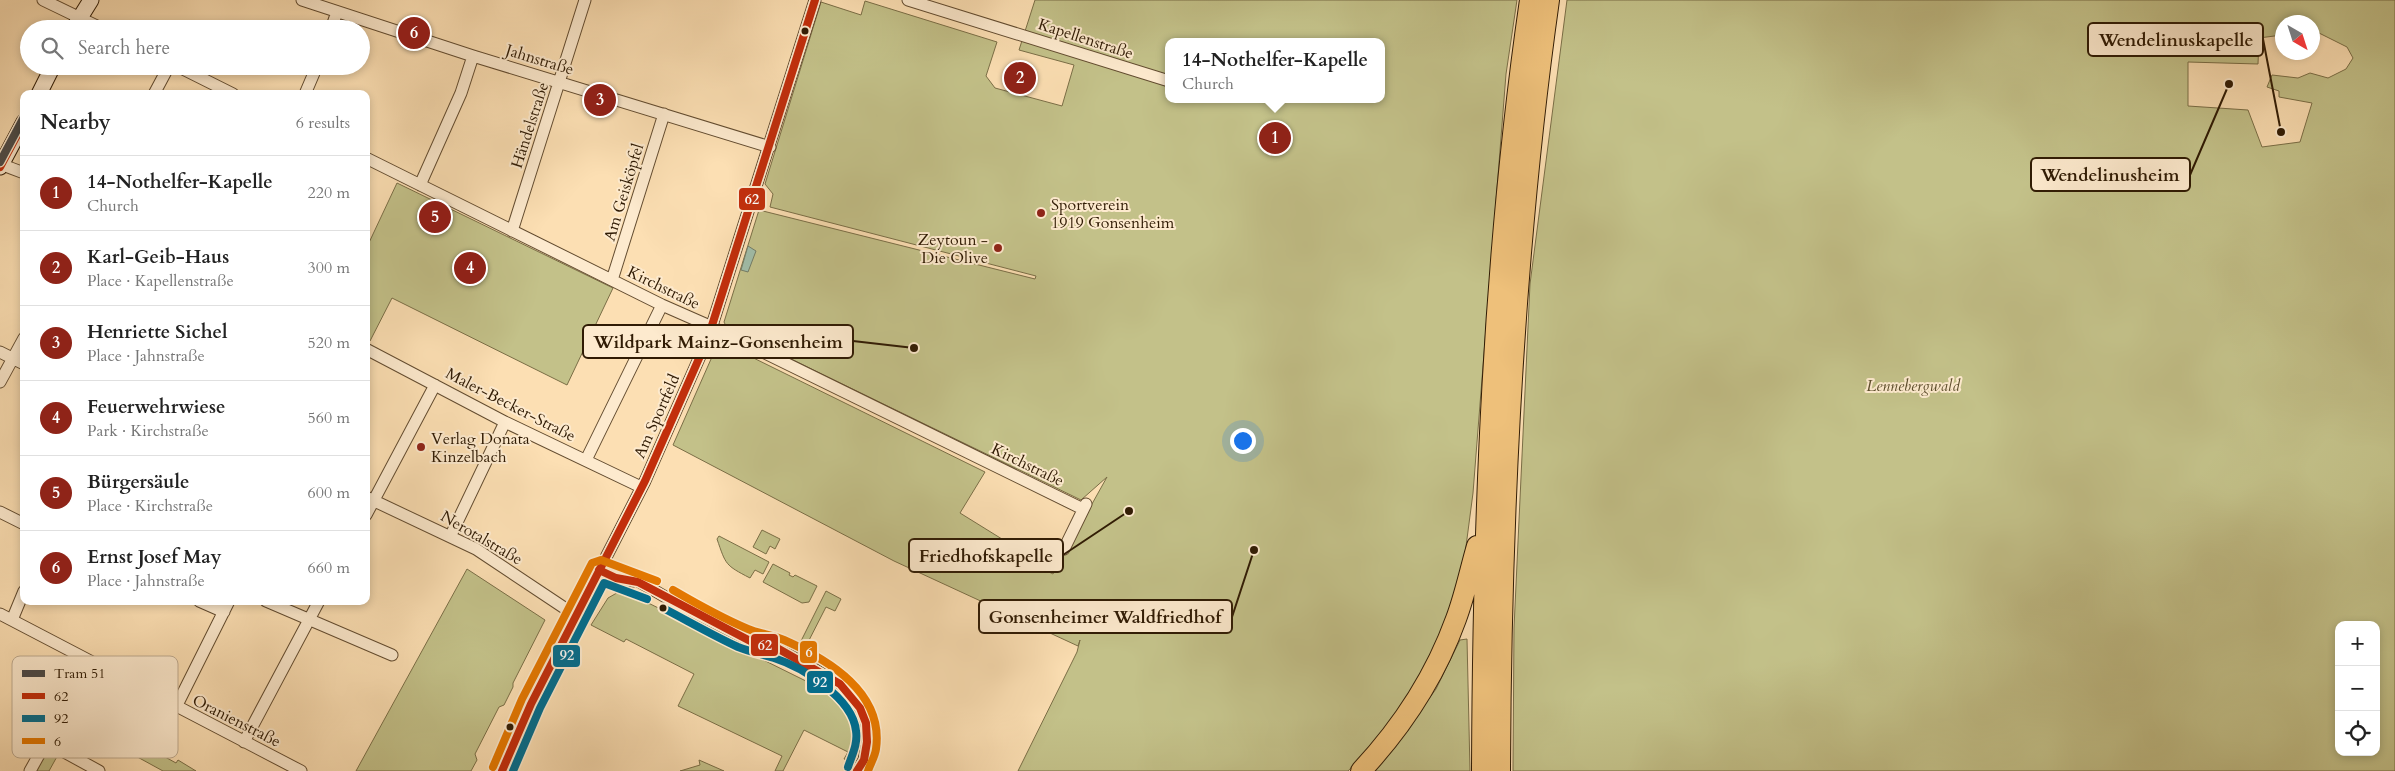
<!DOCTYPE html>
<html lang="en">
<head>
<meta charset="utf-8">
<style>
  :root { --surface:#fff; --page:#f2f2f2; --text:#222; --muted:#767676; --line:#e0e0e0; --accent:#8f2418 }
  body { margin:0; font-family:Cardo,serif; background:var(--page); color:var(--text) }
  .controls { position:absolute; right:15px; bottom:15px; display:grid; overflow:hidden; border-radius:10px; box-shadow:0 2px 8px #0003 }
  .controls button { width:45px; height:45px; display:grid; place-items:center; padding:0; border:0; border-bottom:1px solid var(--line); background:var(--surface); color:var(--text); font:25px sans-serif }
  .compass { position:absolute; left:2275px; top:15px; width:45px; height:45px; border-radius:50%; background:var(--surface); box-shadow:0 2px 8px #0003; rotate:141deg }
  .you { position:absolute; left:1242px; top:440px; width:18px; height:18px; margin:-12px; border:4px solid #fff; border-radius:50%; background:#1a73e8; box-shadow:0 0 0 8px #1a73e833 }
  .badge { display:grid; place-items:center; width:32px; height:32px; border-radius:50%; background:var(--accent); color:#fff; font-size:16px; font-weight:700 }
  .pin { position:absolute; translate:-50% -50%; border:2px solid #fff; box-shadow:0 1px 5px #0006 }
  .popup { position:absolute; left:1165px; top:38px; width:220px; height:65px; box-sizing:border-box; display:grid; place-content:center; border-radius:10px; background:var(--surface); filter:drop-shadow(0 1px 4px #0005); font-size:16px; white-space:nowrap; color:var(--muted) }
  .popup b { font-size:19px; color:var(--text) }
  .popup::after { content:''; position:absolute; left:50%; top:100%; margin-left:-10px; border:10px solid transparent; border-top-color:var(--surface) }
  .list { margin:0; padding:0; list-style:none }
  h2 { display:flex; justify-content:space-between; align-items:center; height:65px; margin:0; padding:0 20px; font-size:21px }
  h2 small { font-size:16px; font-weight:400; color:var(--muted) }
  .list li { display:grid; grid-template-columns:32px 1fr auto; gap:15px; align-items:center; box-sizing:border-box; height:75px; padding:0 20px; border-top:1px solid var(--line) }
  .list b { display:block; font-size:19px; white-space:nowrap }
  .list p { margin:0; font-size:16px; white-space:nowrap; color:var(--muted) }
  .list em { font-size:16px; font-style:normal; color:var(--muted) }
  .icon { flex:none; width:28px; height:28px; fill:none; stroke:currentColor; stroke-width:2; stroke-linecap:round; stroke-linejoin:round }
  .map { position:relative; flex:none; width:2395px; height:771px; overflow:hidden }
  .search { position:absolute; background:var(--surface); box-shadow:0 2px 8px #0003; left:20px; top:20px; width:350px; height:55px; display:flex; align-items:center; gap:12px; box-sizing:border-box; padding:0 18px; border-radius:28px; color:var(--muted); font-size:19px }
  .panel { position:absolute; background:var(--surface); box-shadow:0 2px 8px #0003; left:20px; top:90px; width:350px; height:515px; border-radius:10px }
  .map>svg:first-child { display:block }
  .green { fill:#c3c189; stroke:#7a6e46; fill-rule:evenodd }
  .water { fill:#a0bda9; stroke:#737c67 }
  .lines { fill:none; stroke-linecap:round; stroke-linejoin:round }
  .street-casing { stroke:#634c30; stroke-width:13 }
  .secondary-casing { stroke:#301b04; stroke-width:17 }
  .highway-casing { stroke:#301b04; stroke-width:22 }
  .street { stroke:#fdeace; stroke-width:11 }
  .secondary { stroke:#fdeace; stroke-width:15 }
  .highway { stroke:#eec07a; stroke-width:20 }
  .bus-1-casing { stroke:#fdeace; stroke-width:11 }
  .bus-2-casing { stroke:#fdeace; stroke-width:11 }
  .bus-3-casing { stroke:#fdeace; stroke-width:11 }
  .bus-1 { stroke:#c22e0c; stroke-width:8 }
  .bus-2 { stroke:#006d8f; stroke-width:8 }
  .bus-3 { stroke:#e57800; stroke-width:8 }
  .tram-1-casing { stroke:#fdeace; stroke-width:11 }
  .tram-1 { stroke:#4a4a49; stroke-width:8 }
  .bus-dot { fill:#301b04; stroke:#fdeace; stroke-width:2 }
  .poi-dot { fill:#8f2418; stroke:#fdeace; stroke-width:2 }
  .labels { text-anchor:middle; stroke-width:4; stroke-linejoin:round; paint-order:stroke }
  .street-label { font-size:16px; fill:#301b04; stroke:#fdeace }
  .poi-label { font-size:16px; fill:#301b04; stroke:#fdeace; text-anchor:start }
  .park-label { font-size:16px; font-style:italic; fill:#5c4d2c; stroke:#fdeace }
  .key { fill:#fdeace; stroke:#c0ac91; stroke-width:1 }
  .key-label { font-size:14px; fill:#301b04 }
  .leader { fill:none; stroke:#301b04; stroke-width:2 }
  .callout-dot { fill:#301b04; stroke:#fdeace; stroke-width:2 }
  .callout { fill:#fdeace; stroke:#301b04; stroke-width:2 }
  .callout-label { font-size:18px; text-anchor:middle; font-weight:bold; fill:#301b04 }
  .line-badge { stroke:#fdeace; stroke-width:2 }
  .badge-label { font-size:14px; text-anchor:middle; font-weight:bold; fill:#fff }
</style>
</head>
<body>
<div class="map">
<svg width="2395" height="771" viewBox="0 0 2395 771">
  <rect width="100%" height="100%" fill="#fcdfb3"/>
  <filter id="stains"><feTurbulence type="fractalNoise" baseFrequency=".004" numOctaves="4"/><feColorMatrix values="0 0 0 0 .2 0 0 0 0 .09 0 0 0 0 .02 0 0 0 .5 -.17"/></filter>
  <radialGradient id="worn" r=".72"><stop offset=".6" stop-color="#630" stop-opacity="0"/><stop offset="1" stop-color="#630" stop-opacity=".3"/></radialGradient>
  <path class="green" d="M1035,0H1517L1506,74L1473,493L1465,554L1449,614L1424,673L1393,724L1348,771H1018L1077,652L1080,640L1078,646L894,561L673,445L719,341L985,472L960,513L1031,557L1029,562L1053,574L1107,477L1081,500L727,328L724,322L759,210L1035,279L1036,276L770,207L773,194L765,184L821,2L861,15L865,1L997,42L986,76L995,88L1062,106L1074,65L1019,50ZM1169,42H1381V99H1169Z
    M1567,0H2395V771H1513L1514,628L1530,284ZM2282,22H2312L2313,33H2319L2347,47L2353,58L2346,69L2328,78L2310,73L2298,78L2272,75L2267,87L2279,91V97L2312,103L2300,142L2262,147L2248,110L2188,106V62L2258,64L2259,38L2282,35ZM2339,625H2376V752H2339Z
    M397,183L613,288L567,385L392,298L370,341L366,339V249Z
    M762,530L780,539L775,549L770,546L766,554L753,547Z
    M719,536L769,562L763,574L755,570L750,578C725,565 726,565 717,539Z
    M773,564L790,573L789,575L793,577L795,575L817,586L809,602L802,603L763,582Z
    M467,569L545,620L513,683V687L504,705L499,707L475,754L477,760L471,771H356Z
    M622,590L818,687C855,690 863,734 851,762L844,759L848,752L804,730L783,771H775L782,756L678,706L694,674L626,639L624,642L591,625L608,598Z
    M826,591L841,599L835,611L826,607L804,650L798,647Z
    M576,637L579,639L534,728L532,726Z
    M1467,639L1470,771H1372L1388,754L1436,689L1460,640Z
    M64,701L176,763L178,760L196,771H163L57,713Z
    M51,749L59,753L49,771H35L47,751Z
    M699,760L724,771H680L700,765Z"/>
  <path class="water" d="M748,246L756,251L748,272L741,270Z"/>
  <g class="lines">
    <g class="street-casing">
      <path id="street" d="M43,0L103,29
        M302,0L473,56L770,147
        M908,0L1169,81
        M331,29L337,12
        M177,66L233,94
        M154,94L169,66
        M305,94L317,66
        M366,158L662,305L712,327L1083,509
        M0,164L24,173
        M420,185L461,93L473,56
        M512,231L585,0
        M612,280L664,114
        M366,349L505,422L641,487
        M0,352L24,364
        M0,382L24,338
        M586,460L662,305
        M366,497L476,549L575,615
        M0,512L24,524
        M366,515L435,385
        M451,535L505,422
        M1064,549L1086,504
        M604,561L674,602L754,643L777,648L840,684L860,708L866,723L867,742L864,760L857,771
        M599,570L616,578L633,581
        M199,601L224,612
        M266,601L392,655
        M0,614L301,771
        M12,620L24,591
        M176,707L229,601
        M244,742L319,601
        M30,771L46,742L99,771
        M502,771L531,704L645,481L708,338L815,0"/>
    </g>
    <g class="secondary-casing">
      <path id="secondary" d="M73,29L91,0
        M39,94L53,66
        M0,167L24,122"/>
    </g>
    <g class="highway-casing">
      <path id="highway" d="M1361,771C1402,727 1435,677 1456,619C1465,595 1470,570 1477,546
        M1482,771C1483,514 1493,255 1530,0
        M1500,771C1501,514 1513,255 1549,0"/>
    </g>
    <use href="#street" class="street"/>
    <use href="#secondary" class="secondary"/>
    <use href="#highway" class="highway"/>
    <g class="bus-1-casing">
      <path id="bus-1" d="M0,167L24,122
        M599,570L616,578L638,582L754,643L777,648L840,684L860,708L866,723L867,742L864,760L857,771
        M502,771L531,704L645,481L708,338L815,0"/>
    </g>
    <g class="bus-2-casing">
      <path id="bus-2" d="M663,608C688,621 712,635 738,647C750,652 762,654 774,658C802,667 853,698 856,731C858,744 852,755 848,767
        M513,771L540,708L604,583L647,599"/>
    </g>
    <g class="bus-3-casing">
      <path id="bus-3" d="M673,590C697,604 722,618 748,629C760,634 773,635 784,640C829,660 884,693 876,749C875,757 870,764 868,771
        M493,767L522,699L592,563L601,560L657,581"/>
    </g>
    <use href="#bus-1" class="bus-1"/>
    <use href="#bus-2" class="bus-2"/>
    <use href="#bus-3" class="bus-3"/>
    <g class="tram-1-casing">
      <path id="tram-1" d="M0,162L24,117"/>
    </g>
    <use href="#tram-1" class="tram-1"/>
  </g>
  <g class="bus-dot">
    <circle cx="805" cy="31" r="4.5"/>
    <circle cx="663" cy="608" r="4.5"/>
    <circle cx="510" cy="727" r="4.5"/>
  </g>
  <g class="poi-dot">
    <circle cx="1041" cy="213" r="5"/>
    <circle cx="998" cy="248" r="5"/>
    <circle cx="421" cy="447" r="5"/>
  </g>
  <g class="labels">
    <g class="street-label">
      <text transform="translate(1086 38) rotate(18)" y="6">Kapellenstraße</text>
      <text transform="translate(540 59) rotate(17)" y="6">Jahnstraße</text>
      <text transform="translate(529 125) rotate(-72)" y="6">Händelstraße</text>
      <text transform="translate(623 192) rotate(-73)" y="6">Am Geisköpfel</text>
      <text transform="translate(664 287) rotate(26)" y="6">Kirchstraße</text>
      <text transform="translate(511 404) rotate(27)" y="6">Maler-Becker-Straße</text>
      <text transform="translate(656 416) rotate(-66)" y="6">Am Sportfeld</text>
      <text transform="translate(1028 464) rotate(26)" y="6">Kirchstraße</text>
      <text transform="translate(482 537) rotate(30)" y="6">Nerotalstraße</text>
      <text transform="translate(237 720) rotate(27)" y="6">Oranienstraße</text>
    </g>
    <g class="poi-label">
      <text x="1051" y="210">Sportverein<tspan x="1051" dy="18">1919 Gonsenheim</tspan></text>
      <text x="988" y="245" text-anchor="end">Zeytoun -<tspan x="988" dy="18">Die Olive</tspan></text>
      <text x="431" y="444">Verlag Donata<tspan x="431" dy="18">Kinzelbach</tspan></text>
    </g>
    <g class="park-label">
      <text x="1913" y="391">Lennebergwald</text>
    </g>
  </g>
  <rect x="12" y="656" width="166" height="102" rx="8" class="key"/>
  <rect x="22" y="670" width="23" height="7" fill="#4a4a49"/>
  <rect x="22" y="693" width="23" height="6" fill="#c22e0c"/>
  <rect x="22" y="715" width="23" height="7" fill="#006d8f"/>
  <rect x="22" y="738" width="23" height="6" fill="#e57800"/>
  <g class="key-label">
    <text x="54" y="678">Tram 51</text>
    <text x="54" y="701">62</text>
    <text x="54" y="723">92</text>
    <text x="54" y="746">6</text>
  </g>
  <path class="leader" d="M2281 132L2263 39M2229 84L2190 175M914 348L853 341M1129 511L1063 555M1254 550L1232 617"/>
  <g class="callout-dot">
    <circle cx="2281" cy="132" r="5"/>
    <circle cx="2229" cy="84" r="5"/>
    <circle cx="914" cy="348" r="5"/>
    <circle cx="1129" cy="511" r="5"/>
    <circle cx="1254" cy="550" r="5"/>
  </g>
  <g class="callout">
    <rect x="2088" y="23" width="175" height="33" rx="5"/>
    <rect x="2031" y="158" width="159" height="33" rx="5"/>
    <rect x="583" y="325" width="270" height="33" rx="5"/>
    <rect x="909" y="539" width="154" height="33" rx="5"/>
    <rect x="979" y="600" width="253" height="33" rx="5"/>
  </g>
  <g class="callout-label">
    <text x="2176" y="46">Wendelinuskapelle</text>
    <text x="2110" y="181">Wendelinusheim</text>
    <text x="718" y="348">Wildpark Mainz-Gonsenheim</text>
    <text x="986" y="562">Friedhofskapelle</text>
    <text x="1105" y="623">Gonsenheimer Waldfriedhof</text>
  </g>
  <g class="line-badge">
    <rect x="738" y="187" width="28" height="24" rx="5" fill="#c22e0c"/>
    <rect x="750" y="633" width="29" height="24" rx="5" fill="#c22e0c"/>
    <rect x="799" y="640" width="19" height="24" rx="5" fill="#e57800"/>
    <rect x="552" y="644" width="29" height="24" rx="5" fill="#006d8f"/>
    <rect x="806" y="670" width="28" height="24" rx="5" fill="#006d8f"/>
  </g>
  <g class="badge-label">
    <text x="752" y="204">62</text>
    <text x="765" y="650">62</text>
    <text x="809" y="657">6</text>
    <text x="567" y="660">92</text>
    <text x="820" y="687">92</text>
  </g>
  <rect width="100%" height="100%" filter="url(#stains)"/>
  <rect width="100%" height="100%" fill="url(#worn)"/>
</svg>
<div class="controls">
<button>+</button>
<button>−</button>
<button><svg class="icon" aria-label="locate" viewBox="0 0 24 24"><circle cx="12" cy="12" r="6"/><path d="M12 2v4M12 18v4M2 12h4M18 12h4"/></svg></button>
</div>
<svg class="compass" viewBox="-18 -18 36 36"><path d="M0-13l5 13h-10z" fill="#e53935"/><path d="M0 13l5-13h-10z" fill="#767676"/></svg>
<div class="you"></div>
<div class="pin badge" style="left:1275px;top:138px">1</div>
<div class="popup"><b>14-Nothelfer-Kapelle</b>Church</div>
<div class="pin badge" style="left:1020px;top:78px">2</div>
<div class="pin badge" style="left:600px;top:100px">3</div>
<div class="pin badge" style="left:470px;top:268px">4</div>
<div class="pin badge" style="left:435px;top:217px">5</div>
<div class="pin badge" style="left:414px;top:33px">6</div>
<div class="search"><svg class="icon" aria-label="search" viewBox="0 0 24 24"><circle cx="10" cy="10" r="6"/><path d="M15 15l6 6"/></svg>Search here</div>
<section class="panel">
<h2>Nearby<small>6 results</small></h2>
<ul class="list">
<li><span class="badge">1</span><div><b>14-Nothelfer-Kapelle</b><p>Church</p></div><em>220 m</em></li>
<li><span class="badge">2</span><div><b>Karl-Geib-Haus</b><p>Place · Kapellenstraße</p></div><em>300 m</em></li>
<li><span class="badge">3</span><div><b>Henriette Sichel</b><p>Place · Jahnstraße</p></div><em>520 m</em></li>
<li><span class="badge">4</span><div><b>Feuerwehrwiese</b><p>Park · Kirchstraße</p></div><em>560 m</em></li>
<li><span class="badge">5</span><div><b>Bürgersäule</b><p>Place · Kirchstraße</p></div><em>600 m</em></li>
<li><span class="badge">6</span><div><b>Ernst Josef May</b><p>Place · Jahnstraße</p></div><em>660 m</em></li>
</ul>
</section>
</div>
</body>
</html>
